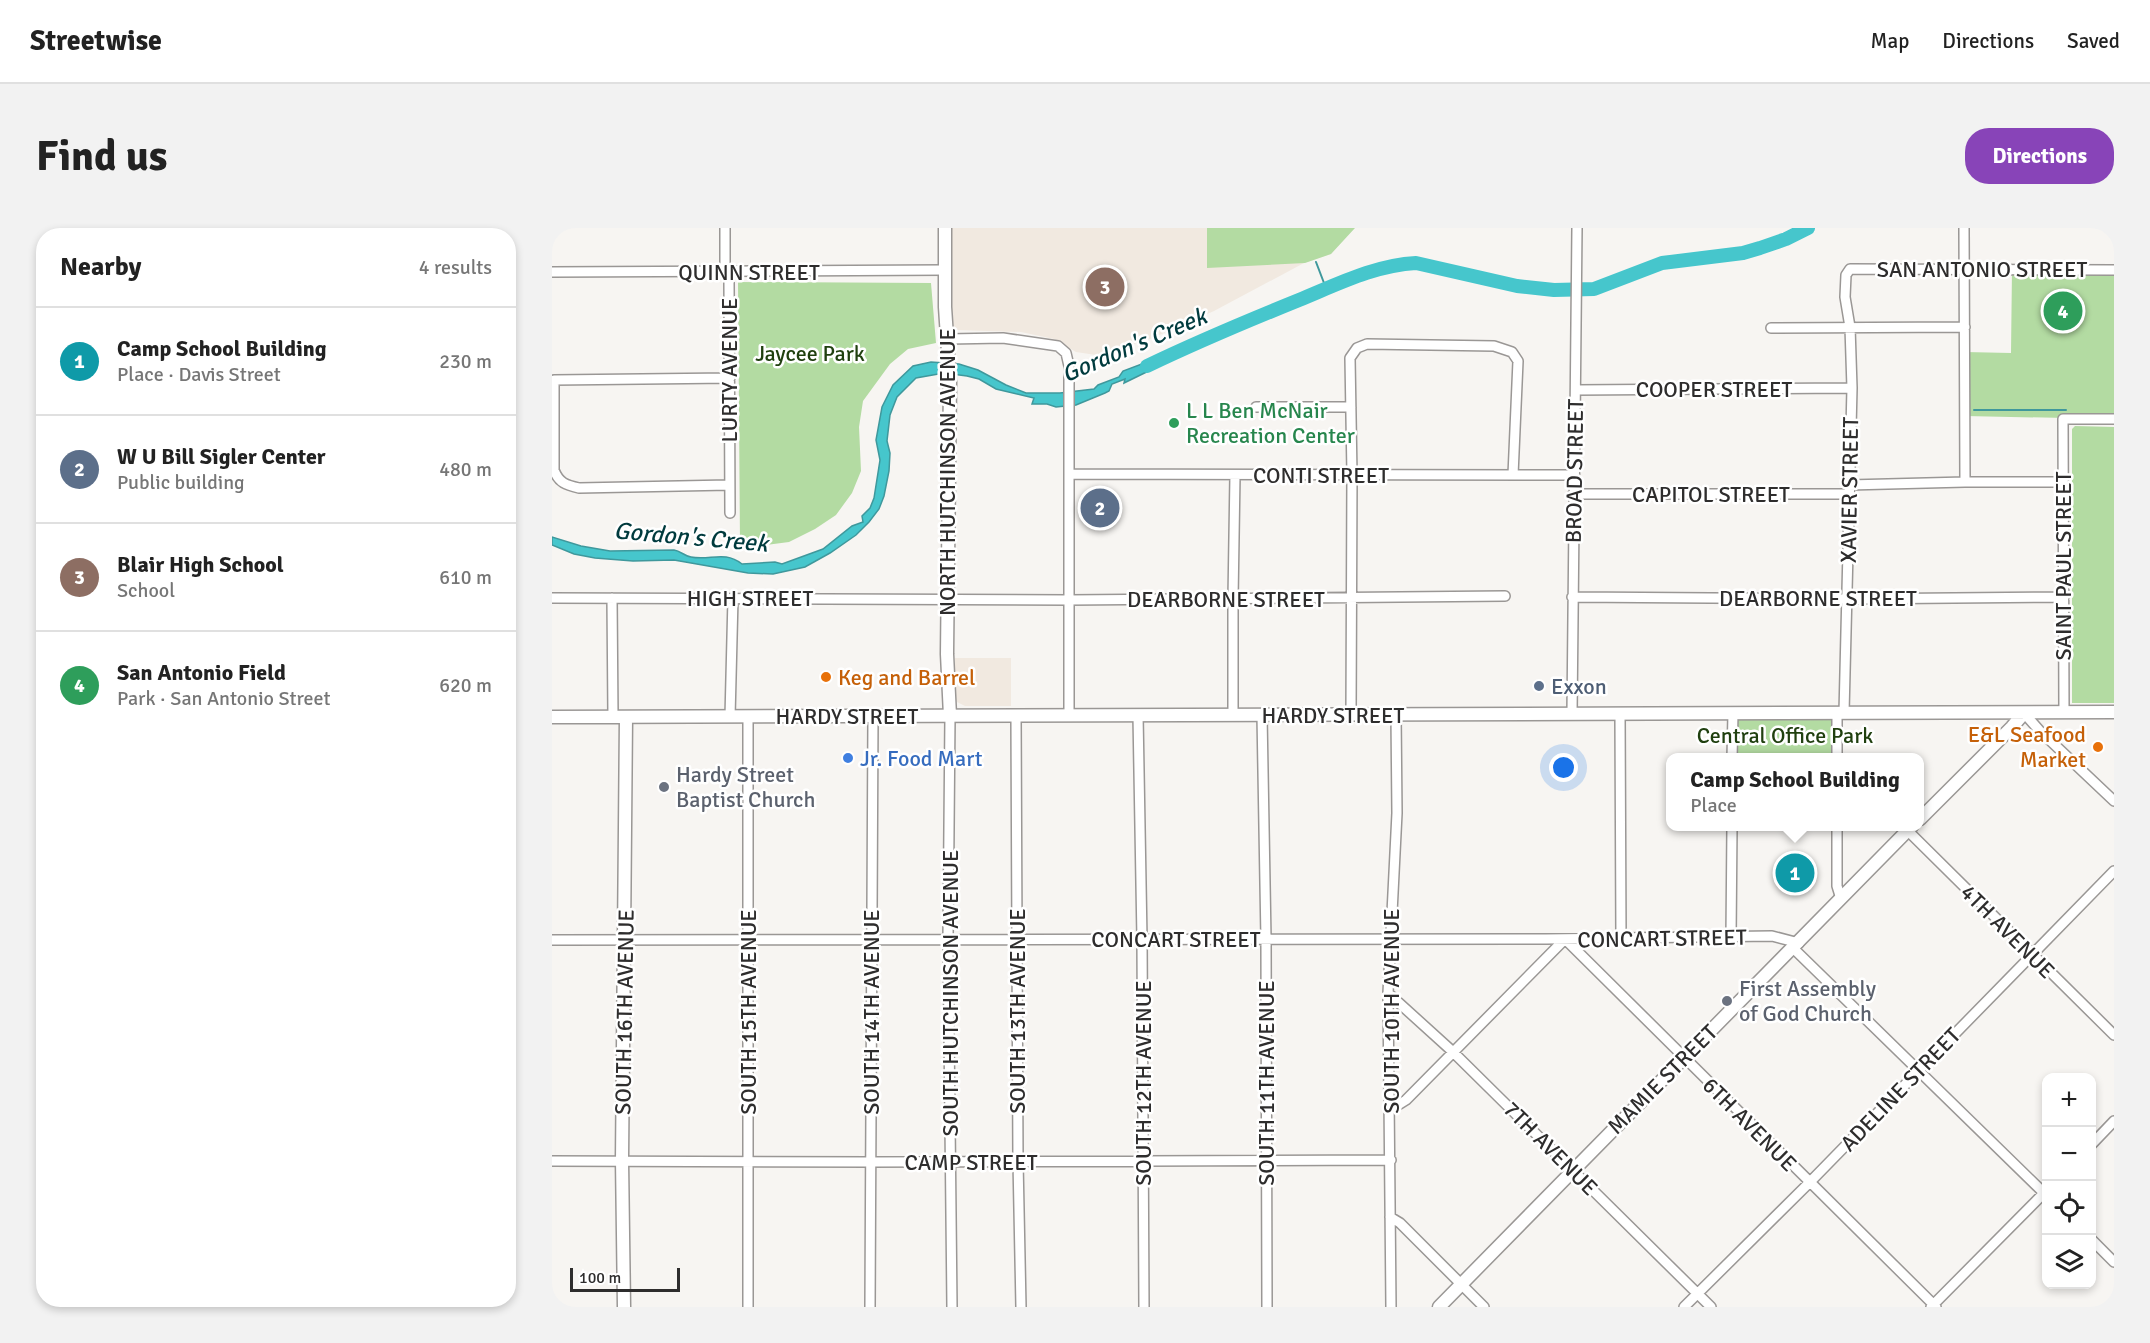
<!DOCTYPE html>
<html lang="en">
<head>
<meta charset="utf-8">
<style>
  :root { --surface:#fff; --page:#f2f2f2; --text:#222; --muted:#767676; --line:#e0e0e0; --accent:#8844b8 }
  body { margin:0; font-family:Signika,sans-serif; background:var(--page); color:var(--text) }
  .controls { position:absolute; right:18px; bottom:18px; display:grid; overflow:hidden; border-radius:12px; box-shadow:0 3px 9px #0003 }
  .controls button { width:54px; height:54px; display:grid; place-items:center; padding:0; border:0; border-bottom:2px solid var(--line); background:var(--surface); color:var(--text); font:30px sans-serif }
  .scale { position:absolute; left:18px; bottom:15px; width:110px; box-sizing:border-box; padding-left:6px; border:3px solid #2e2d2d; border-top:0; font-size:16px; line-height:21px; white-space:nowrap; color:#2e2d2d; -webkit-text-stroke:4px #fff; paint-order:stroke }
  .you { position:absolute; left:1012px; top:540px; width:21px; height:21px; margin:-15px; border:4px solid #fff; border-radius:50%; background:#1a73e8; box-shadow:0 0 0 9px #1a73e833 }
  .badge { display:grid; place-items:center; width:39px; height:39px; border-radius:50%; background:var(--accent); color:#fff; font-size:20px; font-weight:700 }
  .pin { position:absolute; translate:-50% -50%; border:3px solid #fff; box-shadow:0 2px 6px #0006 }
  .popup { position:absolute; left:1114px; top:525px; width:258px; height:78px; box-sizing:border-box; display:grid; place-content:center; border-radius:12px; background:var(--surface); filter:drop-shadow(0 2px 4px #0005); font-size:20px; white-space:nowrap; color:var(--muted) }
  .popup b { font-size:22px; color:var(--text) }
  .popup::after { content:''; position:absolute; left:50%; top:100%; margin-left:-12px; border:12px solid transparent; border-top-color:var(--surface) }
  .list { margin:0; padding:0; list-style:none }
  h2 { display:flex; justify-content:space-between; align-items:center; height:78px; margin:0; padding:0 24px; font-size:26px }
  h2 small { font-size:20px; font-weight:400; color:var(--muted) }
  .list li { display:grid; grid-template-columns:39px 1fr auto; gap:18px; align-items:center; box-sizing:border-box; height:108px; padding:0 24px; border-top:2px solid var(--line) }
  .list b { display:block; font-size:22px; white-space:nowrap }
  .list p { margin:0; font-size:20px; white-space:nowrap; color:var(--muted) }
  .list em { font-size:20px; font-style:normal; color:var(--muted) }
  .icon { flex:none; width:33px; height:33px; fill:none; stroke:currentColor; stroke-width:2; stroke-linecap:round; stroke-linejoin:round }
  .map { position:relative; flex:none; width:1562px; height:1079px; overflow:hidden; border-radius:24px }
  header { display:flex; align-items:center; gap:36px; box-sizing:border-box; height:84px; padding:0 30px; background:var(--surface); border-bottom:2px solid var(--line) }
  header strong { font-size:28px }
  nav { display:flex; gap:33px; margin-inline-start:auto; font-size:21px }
  .intro { display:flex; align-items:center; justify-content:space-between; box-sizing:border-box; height:144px; padding:0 36px }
  h1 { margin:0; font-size:42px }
  .button { padding:15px 27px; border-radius:24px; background:var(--accent); color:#fff; font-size:21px; font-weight:700 }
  main { display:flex; gap:36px; padding:0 36px }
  aside { flex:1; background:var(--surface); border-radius:24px; box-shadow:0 3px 9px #0003 }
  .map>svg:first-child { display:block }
  .built { fill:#f1e9e0 }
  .green { fill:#b3dba2 }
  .water { fill:#46c6cc; stroke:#3f989c; stroke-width:1.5 }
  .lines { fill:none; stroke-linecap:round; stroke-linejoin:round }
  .stream { stroke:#3f989c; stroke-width:2 }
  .river { stroke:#46c6cc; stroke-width:14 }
  .minor-casing { stroke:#9a9795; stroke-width:12 }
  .major-casing { stroke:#9a9795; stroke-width:15 }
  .minor { stroke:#fff; stroke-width:9 }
  .major { stroke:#fff; stroke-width:12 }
  .leisure-dot { fill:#2e9e5b; stroke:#fff; stroke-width:2 }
  .food-dot { fill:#e8710a; stroke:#fff; stroke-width:2 }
  .service-dot { fill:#5c6f8a; stroke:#fff; stroke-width:2 }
  .shop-dot { fill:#3f7fe0; stroke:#fff; stroke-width:2 }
  .worship-dot { fill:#6b7280; stroke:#fff; stroke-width:2 }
  .labels { text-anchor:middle; stroke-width:5; stroke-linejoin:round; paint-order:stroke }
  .street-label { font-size:22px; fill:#2e2d2d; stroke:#fff }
  .park-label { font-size:22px; fill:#20400f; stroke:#fff }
  .leisure-label { font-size:22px; fill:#27864d; stroke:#fff; text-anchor:start }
  .food-label { font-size:22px; fill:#c56008; stroke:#fff; text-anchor:start }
  .service-label { font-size:22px; fill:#4e5e75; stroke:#fff; text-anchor:start }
  .shop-label { font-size:22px; fill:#366cbe; stroke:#fff; text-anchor:start }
  .worship-label { font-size:22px; fill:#5b616d; stroke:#fff; text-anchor:start }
  .water-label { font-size:24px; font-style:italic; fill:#003b3e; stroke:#fff }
</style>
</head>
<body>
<header>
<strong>Streetwise</strong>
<nav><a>Map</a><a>Directions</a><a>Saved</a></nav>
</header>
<div class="intro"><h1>Find us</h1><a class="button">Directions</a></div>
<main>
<aside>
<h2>Nearby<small>4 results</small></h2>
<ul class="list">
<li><span class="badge" style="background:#0f9aa8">1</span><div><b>Camp School Building</b><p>Place · Davis Street</p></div><em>230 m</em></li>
<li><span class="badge" style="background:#5c6f8a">2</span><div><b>W U Bill Sigler Center</b><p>Public building</p></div><em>480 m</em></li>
<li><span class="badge" style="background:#8d6e63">3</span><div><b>Blair High School</b><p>School</p></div><em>610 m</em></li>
<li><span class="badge" style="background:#2e9e5b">4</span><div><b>San Antonio Field</b><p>Park · San Antonio Street</p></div><em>620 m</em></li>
</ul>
</aside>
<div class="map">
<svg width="1562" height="1079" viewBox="0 0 1562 1079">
  <rect width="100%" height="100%" fill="#f7f5f2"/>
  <path class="built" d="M399,0H802L779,26L752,35L662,83L598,111L544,127L524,124L502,111L469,104L404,102L400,97Z
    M403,430H459V478H413L405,474L403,469Z"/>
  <path class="green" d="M655,0H803L779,26L753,35L655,40Z
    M1460,41L1562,42V191L1413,188V124L1459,125Z
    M186,54L379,55L384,115L356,121L338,136L311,173L307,199L309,243L300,265L284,287L263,301L237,314L214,317L188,316Z
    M1523,198L1562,199V475H1520V201Z
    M1181,485H1285V529L1180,530Z"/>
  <path class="water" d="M603,131H610L609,137L572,155L573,151L560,156L557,163L553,165L524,177L504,179L495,176H480L482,170L444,161L427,151L415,148L392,145L364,150L345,169L338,187L335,213L338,225L337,243L332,268L327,281L317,294L304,307L278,325L253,339L221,346L196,345L122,332L81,333L43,330L22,326L0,317V309L29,318L58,323L122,322C129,323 132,328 139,329C158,333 172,322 190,336L223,334L230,336L271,321L300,298L311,294L310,288L318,280L322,270L328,232L324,212L330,179L341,157L361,138L379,134L407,136L426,142L454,157L474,165H508L542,161L546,157L567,149L571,143Z"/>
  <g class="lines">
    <path class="stream" d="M764,34L772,55L777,60
      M1422,182H1514"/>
    <path class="river" d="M595,138C645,114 695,93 747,72C784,57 823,37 864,35L965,58L1002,62L1042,61L1110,35L1191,25L1208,20L1234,11L1256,0"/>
    <g class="minor-casing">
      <path id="minor" d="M173,0V36L177,52L178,285
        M1412,0L1413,254
        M0,44L393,42
        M1219,100L1413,99
        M396,111L451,110L506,118L514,125L517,138V487
        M1024,162L1300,160
        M704,179H799
        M517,246L1021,247
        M177,257L27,260C14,257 7,255 2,242V152L178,150
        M1297,257L1413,254H1511
        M1021,266H1298
        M1020,369L1295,371L1512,369
        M0,370L517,372L953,368
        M60,370L61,489
        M1512,484L1511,191H1562
        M1285,485V530
        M1292,485L1300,160L1298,99L1293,69L1294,47L1298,41L1562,42
        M1472,485L1487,502L1562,573
        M1020,486L1025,0
        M1068,486L1069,710
        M586,487L590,711L592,1079
        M681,487V371L683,247
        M710,487L714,711L715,1079
        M799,487L800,247L798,130L805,120L815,116L942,118L960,124L966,133L961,247
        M398,488L396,711L400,1079
        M464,488L466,933L469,1079
        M178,489L181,370
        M1180,530L1181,485
        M1285,598V658L1289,671
        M1351,598L1562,807
        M1179,709L1180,598
        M0,712L994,711L1220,708L1247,715
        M1242,721L1494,967
        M836,765L900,823L1159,1079
        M838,882L854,872L1013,711L1384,1079
        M1540,916L1562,893
        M0,933L319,934L839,932
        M838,989L848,995L932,1079
        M1540,1012L1562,1034
        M196,1079V488
        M318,1079L321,488
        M839,1079L836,765L845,585L844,487
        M1132,1079L1257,955L1562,643
        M1379,1079L1494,963"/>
    </g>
    <g class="major-casing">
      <path id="major" d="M393,0V79L398,154L395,426L398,488
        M0,489L1562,484
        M1368,591L1460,499L1472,485
        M72,1079L70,932L74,489
        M887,1079L1360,598"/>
    </g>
    <use href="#minor" class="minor"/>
    <use href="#major" class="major"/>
  </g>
  <circle class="leisure-dot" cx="622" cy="195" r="6"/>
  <g class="food-dot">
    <circle cx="274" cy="449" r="6"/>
    <circle cx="1546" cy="519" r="6"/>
  </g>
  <circle class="service-dot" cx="987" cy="458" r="6"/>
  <circle class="shop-dot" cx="296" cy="530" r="6"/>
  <g class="worship-dot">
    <circle cx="112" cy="559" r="6"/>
    <circle cx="1175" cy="773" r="6"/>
  </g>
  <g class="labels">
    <g class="street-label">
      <text x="1430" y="49">SAN ANTONIO STREET</text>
      <text x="197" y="52">QUINN STREET</text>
      <text transform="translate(177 142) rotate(-90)" y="8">LURTY AVENUE</text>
      <text x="1162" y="169">COOPER STREET</text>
      <text transform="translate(1022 243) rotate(-89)" y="8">BROAD STREET</text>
      <text transform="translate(395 244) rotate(-90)" y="8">NORTH HUTCHINSON AVENUE</text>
      <text x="769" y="255">CONTI STREET</text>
      <text transform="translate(1297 262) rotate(-89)" y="8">XAVIER STREET</text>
      <text x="1159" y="274">CAPITOL STREET</text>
      <text transform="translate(1511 338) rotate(-90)" y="8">SAINT PAUL STREET</text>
      <text x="198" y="378">HIGH STREET</text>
      <text x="1266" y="378">DEARBORNE STREET</text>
      <text x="674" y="379">DEARBORNE STREET</text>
      <text x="781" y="495">HARDY STREET</text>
      <text x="295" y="496">HARDY STREET</text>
      <text transform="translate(1456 703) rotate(45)" y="8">4TH AVENUE</text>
      <text transform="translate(1110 710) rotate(-1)" y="8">CONCART STREET</text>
      <text x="624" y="719">CONCART STREET</text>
      <text transform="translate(398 765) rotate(-90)" y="8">SOUTH HUTCHINSON AVENUE</text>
      <text transform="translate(465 783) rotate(-90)" y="8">SOUTH 13TH AVENUE</text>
      <text transform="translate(839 783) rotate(-90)" y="8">SOUTH 10TH AVENUE</text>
      <text transform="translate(72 784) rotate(-89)" y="8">SOUTH 16TH AVENUE</text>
      <text transform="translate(196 784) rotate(-90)" y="8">SOUTH 15TH AVENUE</text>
      <text transform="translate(319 784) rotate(-90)" y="8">SOUTH 14TH AVENUE</text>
      <text transform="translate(1110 851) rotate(-45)" y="8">MAMIE STREET</text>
      <text transform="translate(591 855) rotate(-90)" y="8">SOUTH 12TH AVENUE</text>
      <text transform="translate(714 855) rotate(-90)" y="8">SOUTH 11TH AVENUE</text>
      <text transform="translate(1348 861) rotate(-46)" y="8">ADELINE STREET</text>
      <text transform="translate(1198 896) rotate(45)" y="8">6TH AVENUE</text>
      <text transform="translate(999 920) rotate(45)" y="8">7TH AVENUE</text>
      <text x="419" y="942">CAMP STREET</text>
    </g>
    <g class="park-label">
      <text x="258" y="133">Jaycee Park</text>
      <text x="1233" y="515">Central Office Park</text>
    </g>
    <g class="leisure-label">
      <text x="634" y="190">L L Ben McNair<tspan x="634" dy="25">Recreation Center</tspan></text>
    </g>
    <g class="food-label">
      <text x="286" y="457">Keg and Barrel</text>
      <text x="1534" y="514" text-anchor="end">E&amp;L Seafood<tspan x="1534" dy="25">Market</tspan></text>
    </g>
    <g class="service-label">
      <text x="999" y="466">Exxon</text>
    </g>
    <g class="shop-label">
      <text x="308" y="538">Jr. Food Mart</text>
    </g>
    <g class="worship-label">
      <text x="124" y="554">Hardy Street<tspan x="124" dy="25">Baptist Church</tspan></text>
      <text x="1187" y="768">First Assembly<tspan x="1187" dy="25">of God Church</tspan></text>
    </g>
    <g class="water-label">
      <text transform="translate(582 117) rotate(-23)" y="8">Gordon's Creek</text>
      <text transform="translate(139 309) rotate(5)" y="8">Gordon's Creek</text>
    </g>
  </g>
</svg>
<div class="controls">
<button>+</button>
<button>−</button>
<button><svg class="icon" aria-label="locate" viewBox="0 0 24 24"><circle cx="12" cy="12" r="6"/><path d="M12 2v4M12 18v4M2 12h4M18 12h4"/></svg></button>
<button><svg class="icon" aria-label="layers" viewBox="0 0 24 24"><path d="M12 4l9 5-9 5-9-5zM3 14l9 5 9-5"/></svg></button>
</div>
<div class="scale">100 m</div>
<div class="you"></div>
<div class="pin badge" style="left:1243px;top:645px;background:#0f9aa8">1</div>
<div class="popup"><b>Camp School Building</b>Place</div>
<div class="pin badge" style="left:548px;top:280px;background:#5c6f8a">2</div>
<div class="pin badge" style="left:553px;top:59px;background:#8d6e63">3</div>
<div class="pin badge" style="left:1511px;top:83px;background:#2e9e5b">4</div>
</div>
</main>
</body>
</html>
